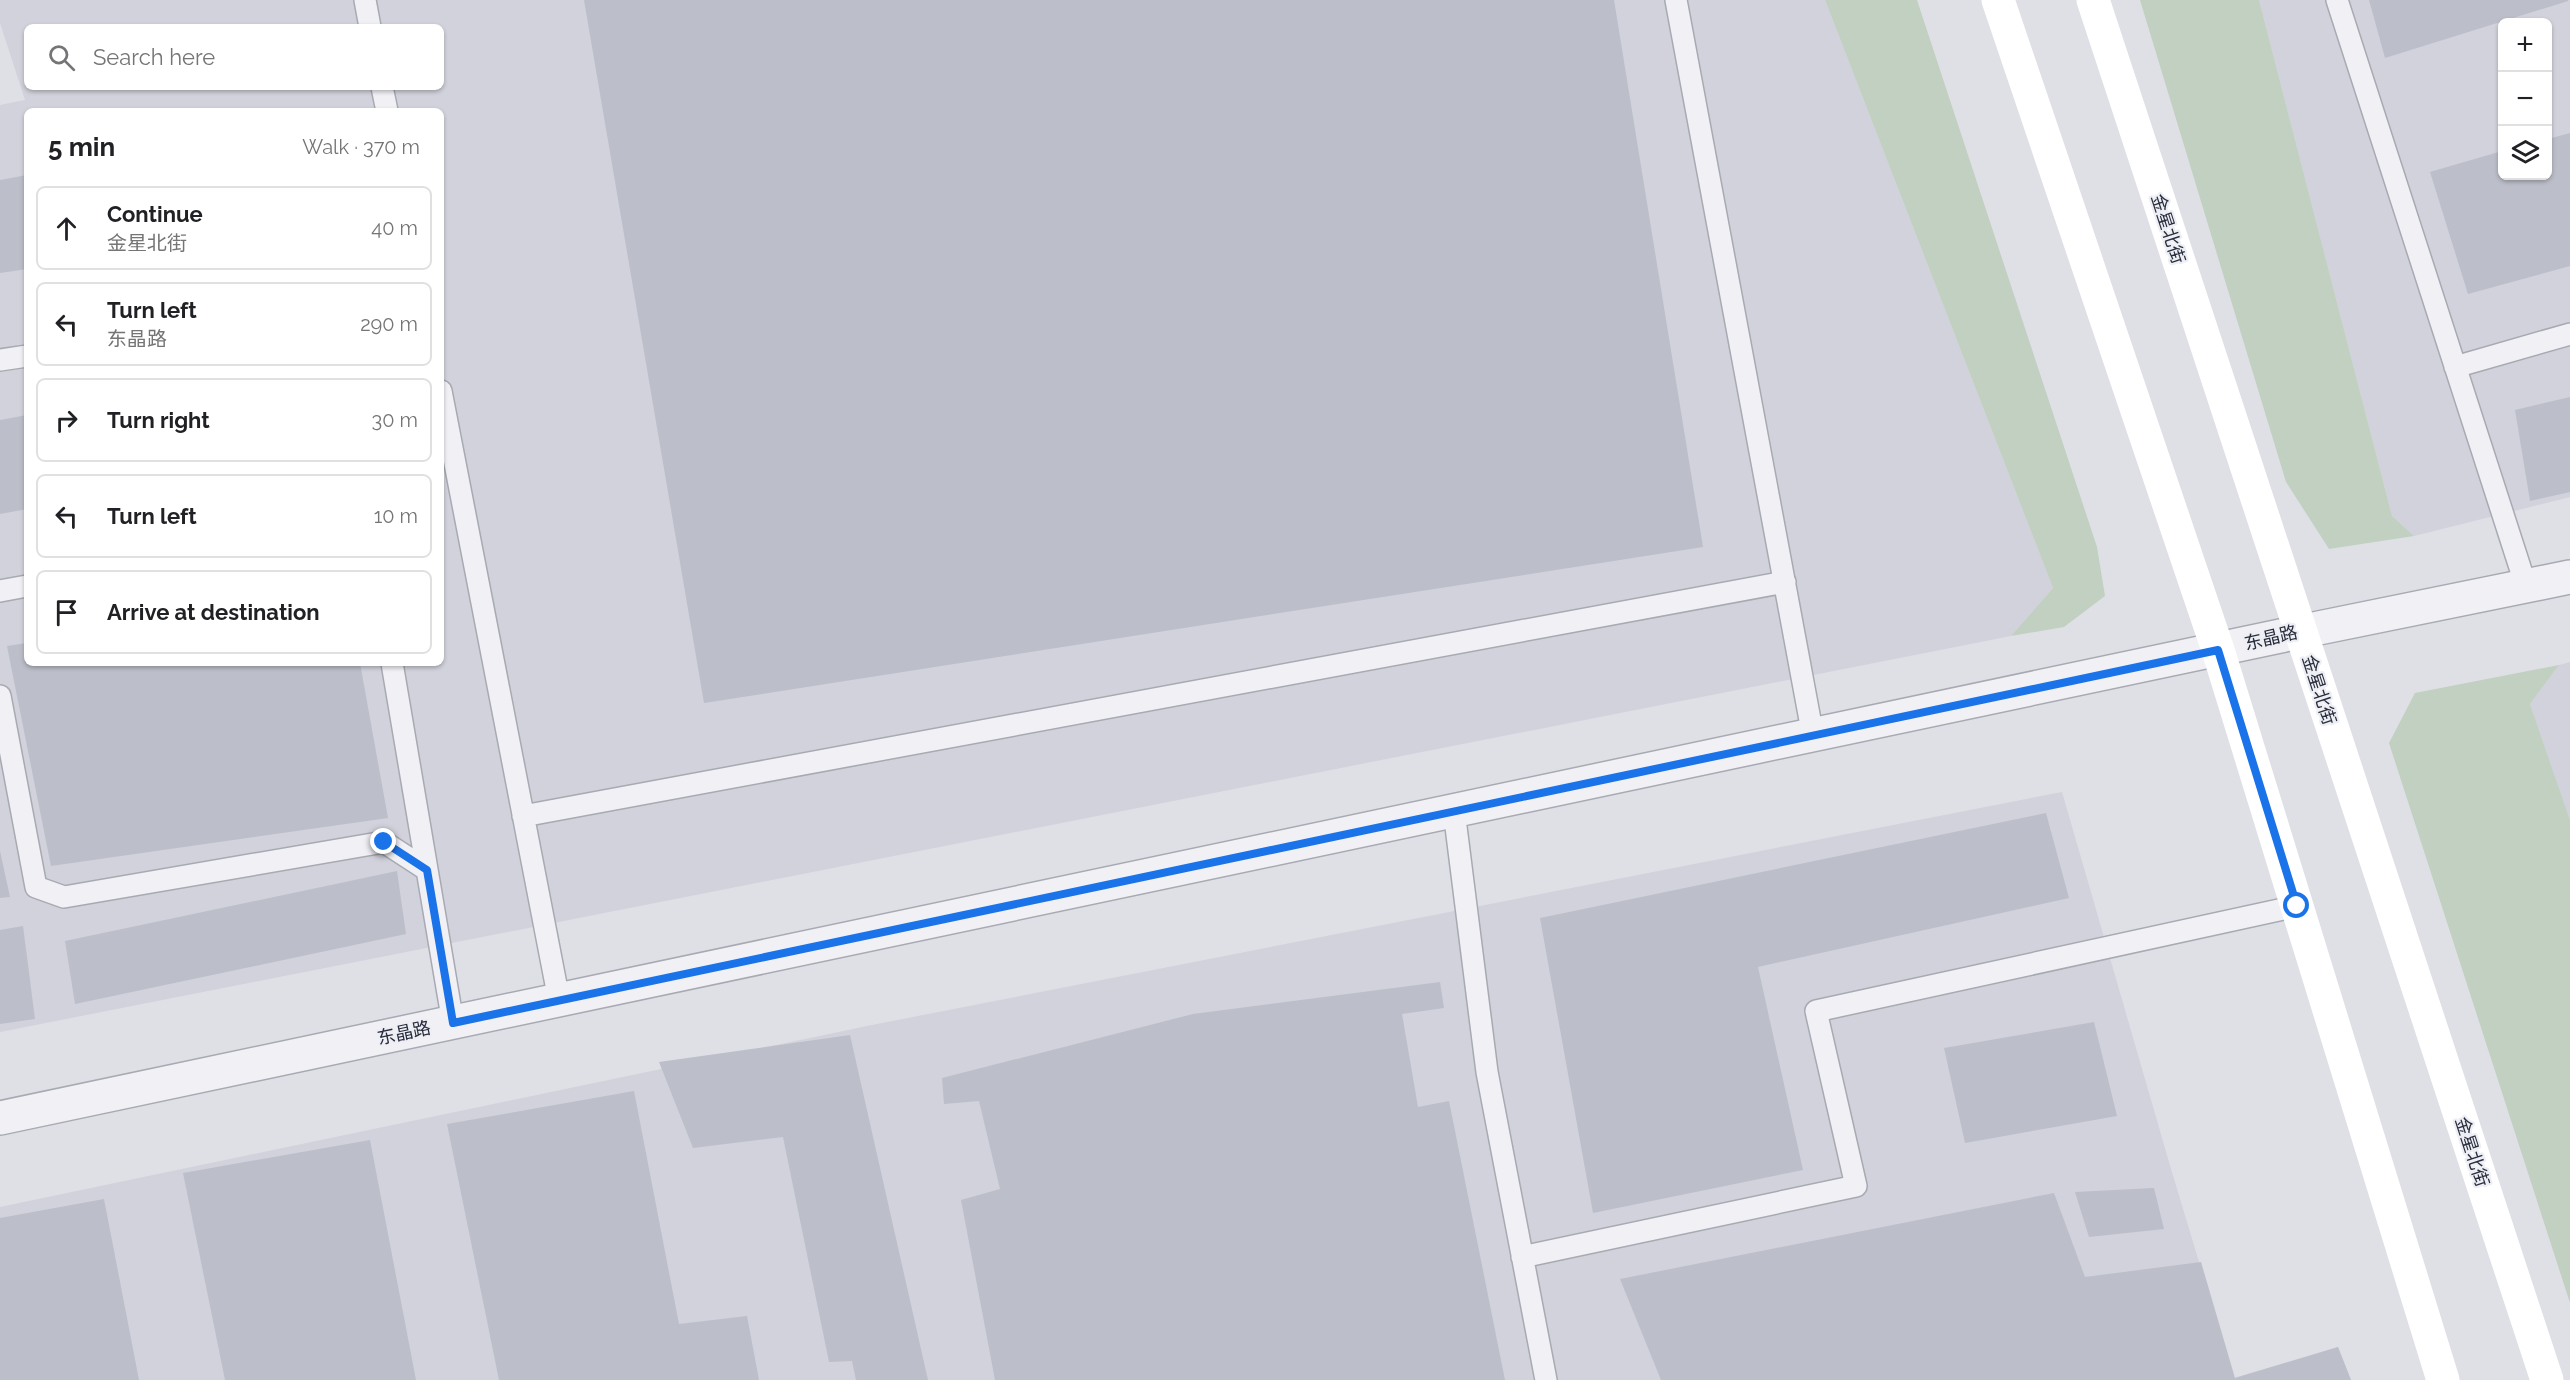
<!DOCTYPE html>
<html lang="en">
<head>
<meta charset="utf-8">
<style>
  :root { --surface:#fff; --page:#f6f6f6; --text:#202124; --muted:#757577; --line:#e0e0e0 }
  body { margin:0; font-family:Raleway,"Noto Sans SC",sans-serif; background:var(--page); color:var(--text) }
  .controls { position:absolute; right:18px; top:18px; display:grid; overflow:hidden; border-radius:9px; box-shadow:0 2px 4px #0004 }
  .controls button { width:54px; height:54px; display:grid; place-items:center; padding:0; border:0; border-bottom:2px solid var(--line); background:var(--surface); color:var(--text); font:30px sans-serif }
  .stop { position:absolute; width:18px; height:18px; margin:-14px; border:4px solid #1a73e8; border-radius:50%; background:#fff }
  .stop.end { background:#1a73e8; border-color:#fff; box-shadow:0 2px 6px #0008 }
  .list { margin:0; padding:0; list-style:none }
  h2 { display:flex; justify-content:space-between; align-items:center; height:78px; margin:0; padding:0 24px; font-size:26px }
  h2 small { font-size:20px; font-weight:400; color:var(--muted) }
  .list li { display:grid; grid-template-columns:39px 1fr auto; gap:18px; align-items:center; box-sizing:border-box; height:84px; margin:0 12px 12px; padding:0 12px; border:2px solid var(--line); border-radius:9px }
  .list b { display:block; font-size:22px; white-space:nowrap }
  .list p { margin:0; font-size:20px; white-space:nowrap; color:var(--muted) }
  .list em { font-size:20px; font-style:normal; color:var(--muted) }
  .icon { flex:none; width:33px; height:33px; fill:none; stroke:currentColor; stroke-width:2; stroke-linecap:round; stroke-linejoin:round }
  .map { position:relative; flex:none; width:2570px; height:1380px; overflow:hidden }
  .search { position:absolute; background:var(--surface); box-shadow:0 2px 4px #0004; left:24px; top:24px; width:420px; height:66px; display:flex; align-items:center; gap:15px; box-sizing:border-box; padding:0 21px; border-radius:9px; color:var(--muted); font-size:22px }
  .panel { position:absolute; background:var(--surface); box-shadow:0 2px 4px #0004; left:24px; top:108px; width:420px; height:558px; border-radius:9px }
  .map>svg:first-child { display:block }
  .built { fill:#d1d2db; fill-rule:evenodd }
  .green { fill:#c1d0c0 }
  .building { fill:#bcbec9 }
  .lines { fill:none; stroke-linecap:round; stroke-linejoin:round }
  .service-casing { stroke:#a8aab3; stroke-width:24 }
  .minor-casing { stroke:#a8aab3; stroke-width:36 }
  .service { stroke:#f1f1f5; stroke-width:21 }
  .minor { stroke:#f1f1f5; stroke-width:33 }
  .secondary { stroke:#fff; stroke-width:33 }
  .route { stroke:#1a73e8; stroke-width:8 }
  .labels { text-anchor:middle; stroke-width:4.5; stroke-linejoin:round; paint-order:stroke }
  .street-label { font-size:18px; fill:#292c3c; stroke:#edeff4 }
</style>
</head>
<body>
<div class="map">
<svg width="2570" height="1380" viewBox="0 0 2570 1380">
  <rect width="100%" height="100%" fill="#dee0e6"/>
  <path class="built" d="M0,0H1825L2053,588L2011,636L0,1032V105L25,100L0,23ZM27,27H441V87H27ZM27,111H441V663H27Z
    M2259,0H2570V497L2414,536L2392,516ZM2502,22H2548V176H2502Z
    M2570,662V820L2530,704L2559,665Z
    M2062,792L2171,1169L2234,1378L2338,1347L2351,1380H0V1207L872,1025Z"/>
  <path class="green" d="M1825,0H1917L2097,547L2105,596L2064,627L2011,636L2053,588Z
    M2140,0H2259L2392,516L2414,536L2329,549L2286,482Z
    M2559,665L2530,704L2570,820V1303L2389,743L2415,693Z"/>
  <path class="building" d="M584,0H1614L1703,547L704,703Z
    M2369,0H2568V1L2385,58Z
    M2570,133V266L2468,294L2430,172L2502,151V176H2548V139Z
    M27,175V269L0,273V180Z
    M2570,397V492L2530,501L2515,410Z
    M27,415V509L0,514V420Z
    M27,643V663H360L388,818L51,866L7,646Z
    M2046,813L2069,898L1758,967L1803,1170L1593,1213L1540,918Z
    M0,851L10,897L0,898Z
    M397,871L406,934L75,1004L65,941Z
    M23,926L35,1019L0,1024V930Z
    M1440,982L1444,1008L1402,1014L1418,1107L1449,1101L1505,1380H995L961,1200L1000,1189L979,1101L944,1104L942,1078L1193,1014Z
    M2094,1022L2117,1116L1965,1143L1944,1048Z
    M850,1035L928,1380H856L852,1361L829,1362L783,1137L693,1148L659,1062Z
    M634,1091L679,1324L747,1316L759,1380H499L447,1124Z
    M370,1140L416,1380H225L183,1173Z
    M2154,1188L2164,1229L2089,1237L2075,1192Z
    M2054,1193L2085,1277L2201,1262L2235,1378L2338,1347L2351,1380H1661L1620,1279Z
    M104,1199L139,1380H0V1218Z"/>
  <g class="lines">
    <g class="service-casing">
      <path id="service" d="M365,0L370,27
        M1676,0L1813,736
        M2337,0L2526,586
        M382,87L387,111
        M0,360L27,356
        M2455,367L2570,334
        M441,391L559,1000
        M0,591L27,586
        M392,663L453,1023
        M0,696L36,887L64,897L384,842L427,870
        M1454,811L1487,1072L1546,1380
        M523,816L1785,582
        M1522,1257L1856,1186L1816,1011L2297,906"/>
    </g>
    <g class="minor-casing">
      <path id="minor" d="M0,1118L2299,632L2570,577"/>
    </g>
    <use href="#service" class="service"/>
    <use href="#minor" class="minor"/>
    <path class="secondary" d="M1998,0L2218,650L2443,1380
      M2093,0L2547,1380"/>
  </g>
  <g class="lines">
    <path class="route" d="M384,842L427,870L453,1023L2218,650L2297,906"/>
  </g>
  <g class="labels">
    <g class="street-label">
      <text transform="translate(2168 229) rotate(72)" y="6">金星北街</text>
      <text transform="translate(2271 638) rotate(-13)" y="6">东晶路</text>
      <text transform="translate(2319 690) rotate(72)" y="6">金星北街</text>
      <text transform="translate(404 1033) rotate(-12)" y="6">东晶路</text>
      <text transform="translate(2472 1152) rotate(72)" y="6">金星北街</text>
    </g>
  </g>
</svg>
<div class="controls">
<button>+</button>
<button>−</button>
<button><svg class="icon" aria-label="layers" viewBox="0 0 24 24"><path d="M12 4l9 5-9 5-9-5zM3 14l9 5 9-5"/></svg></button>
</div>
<div class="stop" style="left:2297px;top:906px"></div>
<div class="stop end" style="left:384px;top:842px"></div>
<div class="search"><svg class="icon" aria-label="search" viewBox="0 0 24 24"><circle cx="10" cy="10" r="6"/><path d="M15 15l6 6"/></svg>Search here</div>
<section class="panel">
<h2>5 min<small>Walk · 370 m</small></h2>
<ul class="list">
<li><svg class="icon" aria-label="ahead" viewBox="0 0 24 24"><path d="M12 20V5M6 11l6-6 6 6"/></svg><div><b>Continue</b><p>金星北街</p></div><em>40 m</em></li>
<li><svg class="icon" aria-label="left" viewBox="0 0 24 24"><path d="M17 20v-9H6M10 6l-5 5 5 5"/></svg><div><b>Turn left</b><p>东晶路</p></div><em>290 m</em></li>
<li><svg class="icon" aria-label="right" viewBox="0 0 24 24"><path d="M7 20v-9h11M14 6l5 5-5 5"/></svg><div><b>Turn right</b></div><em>30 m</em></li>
<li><svg class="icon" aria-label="left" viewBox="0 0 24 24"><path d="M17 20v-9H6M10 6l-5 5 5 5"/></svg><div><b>Turn left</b></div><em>10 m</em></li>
<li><svg class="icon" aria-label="arrive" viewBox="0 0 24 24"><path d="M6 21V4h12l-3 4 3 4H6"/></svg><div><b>Arrive at destination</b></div></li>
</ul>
</section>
</div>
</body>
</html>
